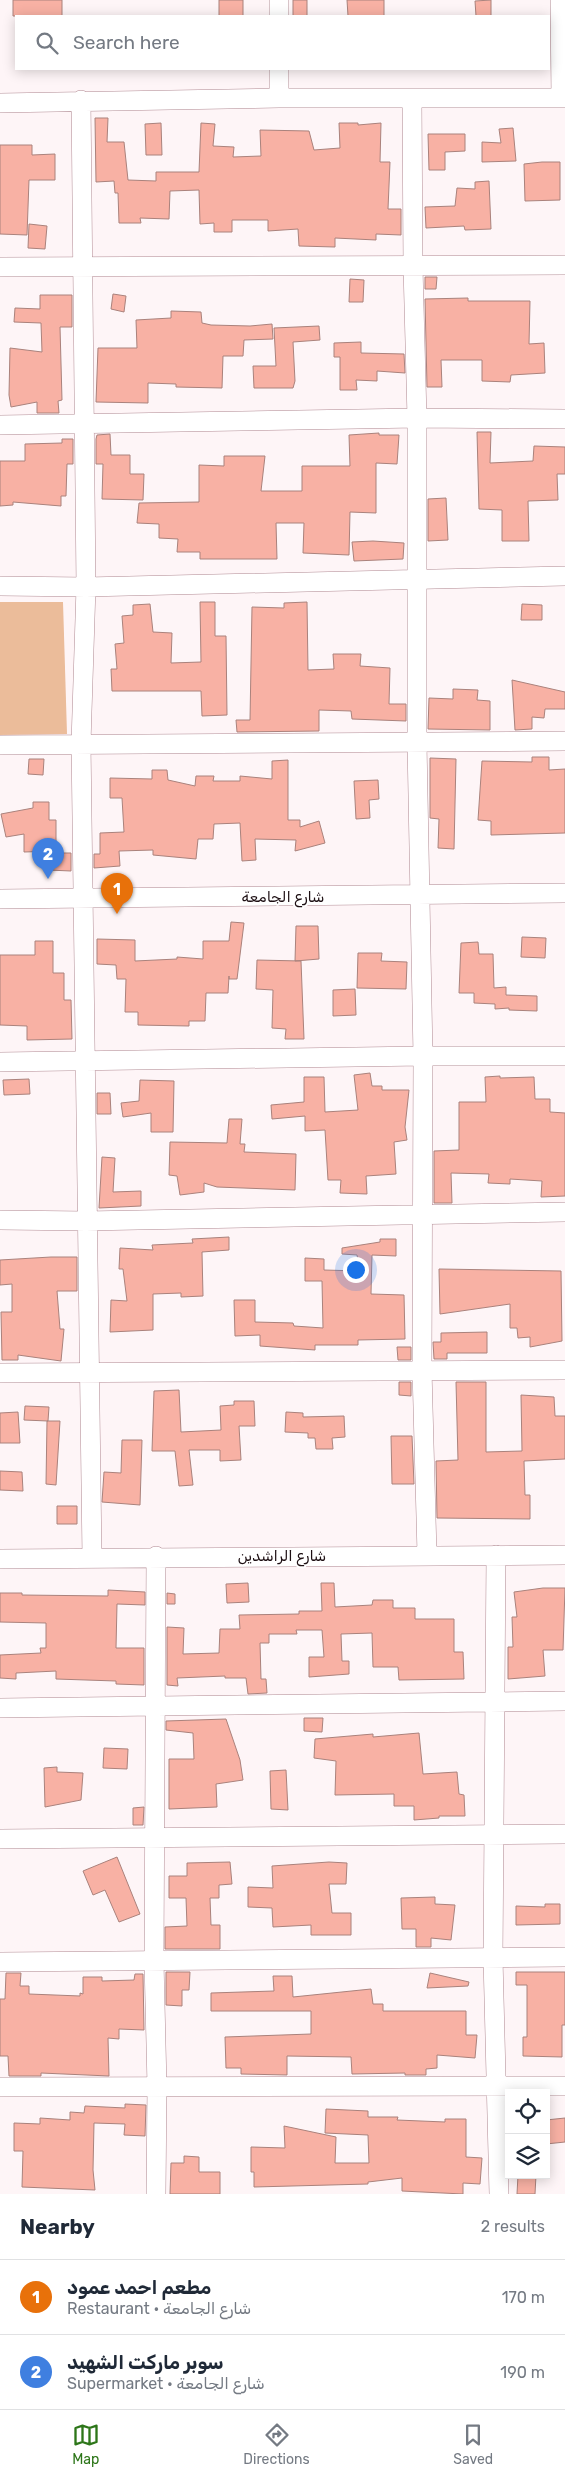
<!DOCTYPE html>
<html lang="en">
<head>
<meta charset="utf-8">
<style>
  :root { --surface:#fff; --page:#f2f2f3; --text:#1f2937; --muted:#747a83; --line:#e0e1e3; --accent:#2d7619 }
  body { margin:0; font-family:Rubik,"Noto Naskh Arabic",sans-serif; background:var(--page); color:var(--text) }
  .controls { position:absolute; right:15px; bottom:15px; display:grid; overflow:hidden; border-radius:0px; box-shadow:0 2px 12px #0003 }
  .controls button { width:45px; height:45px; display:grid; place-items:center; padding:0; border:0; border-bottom:1px solid var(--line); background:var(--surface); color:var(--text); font:25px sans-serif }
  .you { position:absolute; left:355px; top:1269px; width:18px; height:18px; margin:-12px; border:4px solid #fff; border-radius:50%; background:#1a73e8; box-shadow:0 0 0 8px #1a73e833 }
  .badge { display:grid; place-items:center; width:32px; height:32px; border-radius:50%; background:var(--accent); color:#fff; font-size:16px; font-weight:700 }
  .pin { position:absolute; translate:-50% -41px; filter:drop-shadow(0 1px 2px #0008) }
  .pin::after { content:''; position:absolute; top:26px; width:18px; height:15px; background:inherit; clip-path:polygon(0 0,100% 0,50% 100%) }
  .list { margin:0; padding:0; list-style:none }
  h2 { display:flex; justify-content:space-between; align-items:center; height:65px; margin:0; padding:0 20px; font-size:21px }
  h2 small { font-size:16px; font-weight:400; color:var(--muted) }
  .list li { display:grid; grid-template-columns:32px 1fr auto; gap:15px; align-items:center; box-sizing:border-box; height:75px; padding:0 20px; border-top:1px solid var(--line) }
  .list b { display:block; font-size:19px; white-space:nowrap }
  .list p { margin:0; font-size:16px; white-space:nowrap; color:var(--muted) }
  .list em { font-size:16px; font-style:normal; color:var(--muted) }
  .icon { flex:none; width:28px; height:28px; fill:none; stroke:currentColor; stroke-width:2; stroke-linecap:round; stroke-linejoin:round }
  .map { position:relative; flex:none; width:565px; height:2194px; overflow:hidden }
  .search { position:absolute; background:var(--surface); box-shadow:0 2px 12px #0003; left:15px; right:15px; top:15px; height:55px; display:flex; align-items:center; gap:12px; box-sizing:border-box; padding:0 18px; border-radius:0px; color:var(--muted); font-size:19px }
  .sheet { height:215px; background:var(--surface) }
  nav { display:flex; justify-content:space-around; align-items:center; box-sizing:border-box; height:70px; border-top:1px solid var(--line); background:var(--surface); font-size:14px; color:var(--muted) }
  nav a { display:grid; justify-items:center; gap:2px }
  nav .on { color:var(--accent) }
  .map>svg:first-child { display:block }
  .garden { fill:#ebbc9a }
  .building { fill:#f8b1a4; stroke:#aa827c }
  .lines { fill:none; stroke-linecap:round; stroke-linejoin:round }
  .minor-casing { stroke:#b18a93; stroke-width:20 }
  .minor { stroke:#fff; stroke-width:19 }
  .labels { text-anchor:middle; stroke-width:4; stroke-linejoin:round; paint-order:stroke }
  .street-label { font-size:15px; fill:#1d0f13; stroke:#fff }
</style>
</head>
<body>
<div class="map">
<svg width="565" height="2194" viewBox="0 0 565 2194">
  <rect width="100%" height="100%" fill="#fef5f7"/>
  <path class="garden" d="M0,602H63L67,734L0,735Z"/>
  <path class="building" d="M13,0H62V16H13Z
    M219,0H243V16H219Z
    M293,0H307V16H293Z
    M347,0H384V16H348Z
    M491,0V16H476L475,1Z
    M95,118H108L107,142H124L128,180L156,181V172H199L201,123L215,124L213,146L234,147L233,157L261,156L260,130L309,131L314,150L340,148L339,123H358V125L381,123L380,162H390L388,209H401V235L376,234V240L335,238V247L299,246L298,229L268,231V220H232V232H214V223L200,224L199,190L170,191L169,219L140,218L141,223H119L118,193H115L114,181L96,182Z
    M161,123L162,155H146L145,124Z
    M513,128L516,161L482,162V142L501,143L499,129Z
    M428,134H465V151L445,152V170H429Z
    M0,145H32V155L55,154V180H29L27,235L0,234Z
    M542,162H560V200L525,201L524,164Z
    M489,181L491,229L465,230L464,226L426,228L425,207L455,206L457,188L475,189V182Z
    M29,224L47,226L45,249L28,248Z
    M425,277H437L436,289H425Z
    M350,279L364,280L363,302H349Z
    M113,294L126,296L124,312L111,309Z
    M40,295H72V327H60L62,400L58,401L59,413H37V402L11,407L9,395L10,348L42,352L41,323L14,322L15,308L40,309Z
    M468,298V301H530L529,344L544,343L545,373L511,375L510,382L482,381V360H441L442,387H427L425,299Z
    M171,311L201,312L202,323L211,325L250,326L272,324L273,339L244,340L243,356H223L222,388L176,387V384L148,383V403L96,402L98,348H137L136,320L171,318Z
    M319,326L320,340L293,342L295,381L293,388H254L253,366H276L274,328Z
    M361,342V353L404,354L405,373L377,371V381L356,380L357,390H340V357H334V343Z
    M477,432H491L490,463L533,461L534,446L565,447V474H557L558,500L528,501L529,541H502V510L479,509Z
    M379,433V435H399L397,464L376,463V513L350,512L349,555L303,553L304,523H276L277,559H200V552H177L178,539L159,538V524L137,523L139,503L199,502V465L224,466V456H265L261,491H302V466H350L349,435Z
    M110,434L111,455H130V474H144L143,500L102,499L103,464H96V439L97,435Z
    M62,439H73V464H67L66,496H61V506L13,502V505L0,506V461H25V444L62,443Z
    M446,498L448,540L428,541V499Z
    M373,541L404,543L403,559L354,561L352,542Z
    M200,602H215V636H226L227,715L202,716L201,691H112L111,669H117L115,644L124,643L122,616L133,615V605L150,604L153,632L172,633L171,663L201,662Z
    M307,602L308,670L334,669L333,654H361L360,666L390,668L389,704H406V721L352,719L351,711L319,710V731L237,732L236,720H250L252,607L284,608V603Z
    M522,604L542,605V620H521Z
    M512,680L565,692V709H545L544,718L532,717V729L515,730Z
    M453,689L478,690L477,700L490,701V730L428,729L429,698L453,699Z
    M532,757H549V770L565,769V833L491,835V821L478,820L482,761L532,762Z
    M430,758L456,759L454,849L438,848L439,819L430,818Z
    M29,759H44L43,775L28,774Z
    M288,760V820H300V827L319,821L325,843L295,851L296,840L255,839L256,860L242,861L240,823L214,824L213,839H198L196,859L153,855V850L119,851L120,866L94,868V854H100V833L124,832L122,798H110V778L152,779V770H167L168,780L195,786L196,776H214L213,781H240V776L272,779V761Z
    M378,780L379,799L369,800L370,818L356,819L354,781Z
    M33,802H49V820H56V851L24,852V834L6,837L1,814L33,808Z
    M48,853H71V871L48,870Z
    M231,922L244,923L237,979H229V976L228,993H206L205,1021H189V1026L138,1025V1012H125L126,979H117L116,965L97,964V939L135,940V961L177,959V957L203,959V941H229Z
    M296,926H318L319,959L295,961Z
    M522,937L546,938L545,958L521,957Z
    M35,941H53V973H64V1000H71L72,1039L27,1040V1026L0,1025V955H35Z
    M478,942L479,954H493L494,988L506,987V995L537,996V1011L509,1010V1008L495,1009V1004L474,1003V993H459L461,943Z
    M358,953H382L381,961L407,962L406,989L357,988Z
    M257,960L301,961L304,1039H285L286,1029L272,1028L273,990L256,989Z
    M355,989L356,1015L333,1016V990Z
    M370,1073L372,1086H382V1090H409L405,1127L407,1140L394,1142L396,1174L366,1176L367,1194L340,1193L341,1180H328L325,1130L305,1131V1116L272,1119L271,1105L304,1102V1077H324L325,1112L358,1110L354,1075Z
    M500,1076V1078L534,1077L535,1099H550V1112L565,1113V1196L541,1197L542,1181L510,1179V1184L488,1183L489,1174L451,1173L452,1203H434V1151L459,1150V1102H486L485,1077Z
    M29,1079L30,1094L4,1095L3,1080Z
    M140,1080L174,1081L173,1132H151V1113L123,1117L121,1103L139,1101Z
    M97,1093H110L111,1114H97Z
    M229,1119H242L240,1144H245L244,1152L296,1154L295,1190L217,1187L204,1183V1192L180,1195L177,1176L169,1175L170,1142L227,1143Z
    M102,1157L115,1158L113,1192L141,1191V1206L99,1208Z
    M229,1237V1250L202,1252L203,1296L181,1297V1293L153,1294V1330L110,1332L111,1300L127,1301L123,1269H119L120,1248L153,1250L152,1245L193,1243L192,1239Z
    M380,1239H396V1256L372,1255L371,1294L404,1295L405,1339L358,1340V1345H315V1350L260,1346V1335L235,1336L234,1300H255V1322L293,1323L294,1326L323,1328L322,1281H305V1258L324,1259V1270L360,1271L357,1255L342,1254V1248L380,1242Z
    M51,1257H77V1291H57L60,1329H64L61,1361L18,1355V1360H2L1,1312H12V1284L0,1285V1260Z
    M439,1269L561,1271L562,1341L530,1347V1337L518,1338L517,1328H510V1304L440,1314Z
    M487,1332V1353H447V1359H434L433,1342H441V1333Z
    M397,1347H411V1360H398Z
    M399,1382H411V1396L399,1395Z
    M456,1382H486V1452L522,1451L521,1395L554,1397L555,1416H565V1459L524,1461L525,1495H530V1519L437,1518L436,1461L458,1460Z
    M179,1390L181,1432L221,1430L220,1406L234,1405V1401H254L255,1426H239L241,1460L220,1461V1450H189L193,1485L179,1486L175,1451H152L154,1391Z
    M25,1406L49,1407L48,1421L24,1420Z
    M18,1412L20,1443H0V1413Z
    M286,1412L303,1413V1417L344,1416L345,1437L332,1438L333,1449H316L315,1438H308V1433L285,1432Z
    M47,1421H60L56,1485L46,1484Z
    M391,1436H412L414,1484H392Z
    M122,1440H142L140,1505L102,1502L104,1472L121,1473Z
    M0,1471L22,1472L23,1491L0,1490Z
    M57,1506H77V1524H57Z
    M248,1583L249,1602L227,1603L226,1584Z
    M321,1583H334L335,1607L372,1605L373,1600H393V1608H415V1619H454V1652H463L464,1679L399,1680L398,1667H373L372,1633L341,1634L342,1661H349V1674L309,1677V1657H324L322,1630H296L297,1634H269V1643H260L261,1679H266L267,1693L248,1694L246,1678H225V1676L177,1678L178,1686L167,1685V1627L184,1628L183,1654L219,1653L220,1629H240L239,1615L299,1614V1611H322Z
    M543,1588H565L563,1650H543L545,1676L508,1679V1647H513L512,1617H517L514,1592Z
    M108,1590L145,1592V1605L117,1604L116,1648H144V1685L116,1684V1681L56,1679V1671L16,1673V1679L0,1678V1655L41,1653L40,1648H46V1623L0,1622V1593H22V1595L108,1596Z
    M167,1593L175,1594V1604H167Z
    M304,1718H323L322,1732L304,1731Z
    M226,1719L240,1760L243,1780L216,1784L217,1807L169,1809V1759H194L193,1733L166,1730V1721Z
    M419,1733L423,1774L457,1772L459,1794L464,1795L465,1816H439V1818L414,1820V1806H394V1794L335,1795L336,1761L314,1758L315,1739L373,1734V1737Z
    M104,1748L128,1749L127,1769L103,1768Z
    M57,1767V1772L83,1773L81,1800L45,1807L44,1768Z
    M286,1770L288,1810L271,1809L270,1771Z
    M144,1807L143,1825H133V1808Z
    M117,1857L140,1914L119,1922L105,1890L93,1895L83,1871Z
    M230,1862L232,1884L219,1885V1898H210L211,1925H220V1949H165V1927L187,1926L186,1898H169V1876H187V1863Z
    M329,1862L347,1863L346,1884H329L332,1913H351V1935H311V1925L273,1927L272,1908L248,1907V1887L273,1888L272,1866Z
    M435,1897V1904L455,1905L451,1940L431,1938V1947H416V1929H402L401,1898Z
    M545,1904H560V1924L516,1925V1906L545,1907Z
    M166,1972H190L189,1990H182V2006L166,2005Z
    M516,1972H565V2025H562V2057L523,2056V2037H527V1985H516Z
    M6,1973H21L20,1986H29V1994L80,1996V1993L83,1994V1977H102V1981L134,1980L135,1974H143L144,2030L119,2029V2039L108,2038L109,2076L41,2073V2076H9L8,2056H0V1999H5Z
    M430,1973L469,1982L468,1986L427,1988Z
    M273,1976H292L293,1997L371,1989L373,2004H383V2011H466V2035H477L475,2058L437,2055V2068L426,2069V2075H405V2073L352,2074L351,2057L287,2056V2075L241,2074V2068H226L225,2037L311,2034V2011H211V1993L274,1991Z
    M125,2104L146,2105L145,2136L124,2135L125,2124L94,2123L93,2170L95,2190L22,2187L23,2151H14V2123L40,2124V2118L70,2120V2112L84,2113L85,2106L125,2108Z
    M326,2109L368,2111V2117H398L397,2120L445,2122V2119H466V2157L482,2158L480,2184L463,2183V2194L402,2191V2178L368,2182V2184L254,2187V2172H251V2147L285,2148L284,2126L336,2137L335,2163H369L368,2135L325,2133Z
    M565,2118V2142L546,2144V2120Z
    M184,2156L199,2157V2172H220V2194H170L171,2163H184Z
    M518,2175H536L535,2194H517Z"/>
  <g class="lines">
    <g class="minor-casing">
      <path id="minor" d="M279,0V16
        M560,0L561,98
        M279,69V98
        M412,99L413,267L417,418V743L423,1056L422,1370L427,1554
        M81,100L86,587L81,743L92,1557
        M0,103L279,98H565
        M0,267L565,265
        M0,425L417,418L565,419
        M0,586L86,587L565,576
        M0,745L565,741
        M0,899L565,893
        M0,1062L423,1056H565
        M0,1220L86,1221L565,1212
        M0,1373L565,1370
        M496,1555L493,1958L499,2194
        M156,1556L154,1961L157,2086L156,2194
        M0,1559L565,1555
        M0,1708L565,1701
        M0,1839L565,1834
        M0,1962L565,1957
        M0,2087L565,2086"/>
    </g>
    <use href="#minor" class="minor"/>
  </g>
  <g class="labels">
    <g class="street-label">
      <text x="283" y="902">شارع الجامعة</text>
      <text x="282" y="1561">شارع الراشدين</text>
    </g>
  </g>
</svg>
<div class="controls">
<button><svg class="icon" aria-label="locate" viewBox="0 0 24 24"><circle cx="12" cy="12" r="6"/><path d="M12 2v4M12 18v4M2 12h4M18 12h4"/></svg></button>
<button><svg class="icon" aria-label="layers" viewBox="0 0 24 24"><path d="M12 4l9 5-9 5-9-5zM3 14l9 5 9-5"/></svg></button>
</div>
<div class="you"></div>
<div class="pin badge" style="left:117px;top:914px;background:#e8710a">1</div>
<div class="pin badge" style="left:48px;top:879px;background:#3f7fe0">2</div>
<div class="search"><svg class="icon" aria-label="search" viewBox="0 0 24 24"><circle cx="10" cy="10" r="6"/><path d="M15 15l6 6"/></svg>Search here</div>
</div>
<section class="sheet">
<h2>Nearby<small>2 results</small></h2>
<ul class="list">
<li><span class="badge" style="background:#e8710a">1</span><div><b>مطعم احمد عمود</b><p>Restaurant · شارع الجامعة</p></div><em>170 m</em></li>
<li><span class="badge" style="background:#3f7fe0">2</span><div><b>سوبر ماركت الشهيد</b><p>Supermarket · شارع الجامعة</p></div><em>190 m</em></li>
</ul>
</section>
<nav>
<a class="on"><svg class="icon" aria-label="map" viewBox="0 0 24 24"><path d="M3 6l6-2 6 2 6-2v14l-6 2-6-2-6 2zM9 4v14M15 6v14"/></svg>Map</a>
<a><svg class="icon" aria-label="directions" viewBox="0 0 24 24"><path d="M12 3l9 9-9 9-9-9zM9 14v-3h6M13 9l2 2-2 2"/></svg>Directions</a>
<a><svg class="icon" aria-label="saved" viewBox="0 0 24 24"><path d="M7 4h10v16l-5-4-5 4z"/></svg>Saved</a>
</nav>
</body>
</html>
